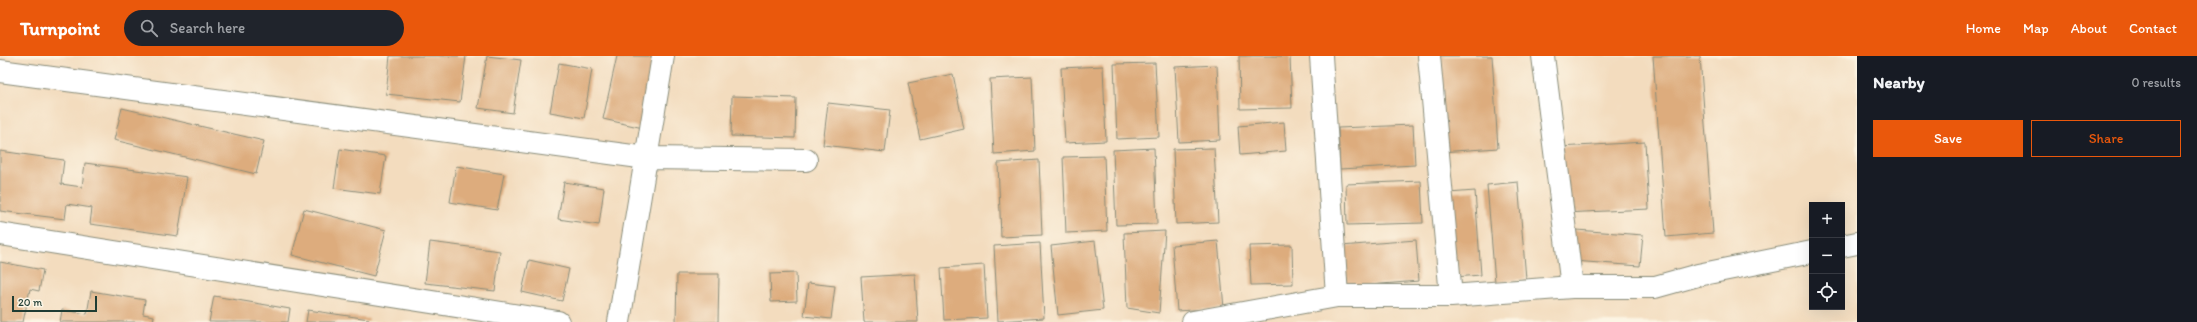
<!DOCTYPE html>
<html lang="en">
<head>
<meta charset="utf-8">
<style>
  :root { --surface:#171b24; --page:#20242c; --text:#f1f3f6; --muted:#9ea1a6; --line:#363941; --accent:#ea580c }
  body { margin:0; font-family:Itim,sans-serif; background:var(--page); color:var(--text) }
  .controls { position:absolute; right:12px; bottom:12px; display:grid; overflow:hidden; border-radius:0px; box-shadow:0 4px 16px #0002 }
  .controls button { width:36px; height:36px; display:grid; place-items:center; padding:0; border:0; border-bottom:1px solid var(--line); background:var(--surface); color:var(--text); font:20px sans-serif }
  .scale { position:absolute; left:12px; bottom:10px; width:85px; box-sizing:border-box; padding-left:4px; border:2px solid #1f3d34; border-top:0; font-size:11px; line-height:14px; white-space:nowrap; color:#1f3d34; -webkit-text-stroke:3px #fcf5e5; paint-order:stroke }
  .list { margin:0; padding:0; list-style:none }
  h2 { display:flex; justify-content:space-between; align-items:center; height:52px; margin:0; padding:0 16px; font-size:17px }
  h2 small { font-size:13px; font-weight:400; color:var(--muted) }
  .actions { display:flex; gap:8px; padding:12px 16px }
  .actions a { flex:1; padding:9px 0; border:1px solid var(--accent); border-radius:0px; text-align:center; font-size:14px; color:var(--accent) }
  .actions .main { background:var(--accent); color:#fff }
  .icon { flex:none; width:22px; height:22px; fill:none; stroke:currentColor; stroke-width:2; stroke-linecap:round; stroke-linejoin:round }
  .map { position:relative; flex:none; width:1857px; height:266px; overflow:hidden }
  header { display:flex; align-items:center; gap:24px; box-sizing:border-box; height:56px; padding:0 20px; background:var(--accent); color:#fff }
  header strong { font-size:19px }
  nav { display:flex; gap:22px; margin-inline-start:auto; font-size:14px }
  .search { width:280px; height:36px; background:var(--page); display:flex; align-items:center; gap:10px; box-sizing:border-box; padding:0 14px; border-radius:22px; color:var(--muted); font-size:15px }
  main { display:flex }
  aside { flex:1; background:var(--surface) }
  .map>svg:first-child { display:block }
  .building { fill:#ddac7d }
  .lines { fill:none; stroke-linecap:round; stroke-linejoin:round }
  .minor-casing { stroke:#898c79; stroke-width:24 }
  .minor { stroke:#fff; stroke-width:22 }
</style>
</head>
<body>
<header>
<strong>Turnpoint</strong>
<div class="search"><svg class="icon" aria-label="search" viewBox="0 0 24 24"><circle cx="10" cy="10" r="6"/><path d="M15 15l6 6"/></svg>Search here</div>
<nav><a>Home</a><a>Map</a><a>About</a><a>Contact</a></nav>
</header>
<main>
<div class="map">
<svg width="1857" height="266" viewBox="0 0 1857 266">
  <rect width="100%" height="100%" fill="#fcf5e5"/>
  <filter id="ink" filterUnits="userSpaceOnUse"><feTurbulence type="fractalNoise" baseFrequency=".025" numOctaves="2"/><feDisplacementMap in="SourceGraphic" scale="8" xChannelSelector="R" yChannelSelector="G"/><feConvolveMatrix kernelMatrix="1 2 1 2 8 2 1 2 1" color-interpolation-filters="sRGB"/></filter>
  <filter id="wash" filterUnits="userSpaceOnUse"><feTurbulence type="fractalNoise" baseFrequency=".012" numOctaves="4" result="noise"/><feDisplacementMap in="SourceGraphic" scale="16" xChannelSelector="R" yChannelSelector="G"/><feGaussianBlur stdDeviation="0.9" result="paint"/><feColorMatrix in="noise" values="0 0 0 0 0 0 0 0 0 0 0 0 0 0 0 0 0 1.4 0 .05"/><feComposite in="paint" operator="in"/></filter>
  <g filter="url(#wash)">
    <rect width="100%" height="100%" fill="#f3dcbe"/>
    <g id="blocks">
      <path class="building" d="M390,0H466L460,46L386,38Z
        M487,0L521,4L513,57L478,52Z
        M617,0H659L643,72L603,63Z
        M1239,0H1290L1292,52L1240,53Z
        M1434,0H1492L1498,92L1440,96Z
        M1653,0H1700L1713,177L1666,181Z
        M559,7L592,13L584,62L550,56Z
        M1155,7L1159,81L1117,83L1114,8Z
        M1217,9L1220,84L1179,86L1175,11Z
        M1103,10L1106,85L1065,87L1061,12Z
        M953,18L964,73L920,83L908,27Z
        M1032,21L1035,95L994,98L990,23Z
        M732,40L796,42L795,82L731,80Z
        M828,47L890,54L885,96L823,89Z
        M122,52L264,85L256,118L114,84Z
        M1284,66L1286,95L1240,99L1238,70Z
        M1413,69L1415,109L1340,113L1338,72Z
        M1645,86L1649,153L1563,157L1560,91Z
        M1154,92L1157,168L1116,169L1113,94Z
        M1214,92L1218,166L1176,168L1173,93Z
        M340,93L386,100L380,138L334,132Z
        M0,95L64,104L61,128L82,131L85,107L187,121L178,180L90,168L92,152L67,148L65,163L0,155Z
        M1104,100L1107,175L1066,177L1063,101Z
        M1039,104L1042,179L1001,181L998,107Z
        M456,110L504,118L497,154L450,146Z
        M1421,125L1423,167L1347,169L1346,128Z
        M564,126L604,132L599,169L558,163Z
        M1518,126L1526,223L1495,226L1487,129Z
        M1475,135L1481,219L1441,222L1435,138Z
        M304,153L386,174L374,220L292,199Z
        M1563,173L1643,179L1640,210L1560,204Z
        M1165,175L1159,257L1127,252L1124,177Z
        M1416,184L1419,225L1344,231L1341,190Z
        M1095,185L1103,254L1058,259L1051,190Z
        M1218,185L1224,252L1177,255L1172,189Z
        M430,186L500,195L495,235L425,227Z
        M1040,187L1044,262L998,265L994,190Z
        M1292,189L1293,228L1251,229L1249,190Z
        M529,204L569,213L562,245L522,236Z
        M0,206L43,214L39,235L30,233L23,266H0Z
        M984,209L987,262L944,264L941,212Z
        M796,217L797,245L771,246L770,218Z
        M677,218H719L718,266H676Z
        M915,218L918,266H864L861,221Z
        M808,227L835,230L831,263L804,260Z
        M91,235L145,244L143,258L154,260L153,266H60L62,254L87,258Z
        M214,240L290,253L288,266H209Z
        M308,254L369,263L368,266H306Z"/>
    </g>
  </g>
  <g filter="url(#ink)">
    <use href="#blocks" fill-opacity="0" stroke="#898c79" stroke-width="1"/>
    <g class="lines">
      <g class="minor-casing">
        <path id="minor" d="M1321,0L1337,240
          M1429,0L1451,240
          M1543,0L1572,231
          M0,15L647,102L806,104
          M0,178L558,266
          M1842,190L1857,187
          M619,266L663,0
          M1193,266L1337,240H1451L1572,231H1655L1698,219L1812,196"/>
      </g>
      <use href="#minor" class="minor"/>
    </g>
  </g>
</svg>
<div class="controls">
<button>+</button>
<button>−</button>
<button><svg class="icon" aria-label="locate" viewBox="0 0 24 24"><circle cx="12" cy="12" r="6"/><path d="M12 2v4M12 18v4M2 12h4M18 12h4"/></svg></button>
</div>
<div class="scale">20 m</div>
</div>
<aside>
<h2>Nearby<small>0 results</small></h2>
<ul class="list">
</ul>
<div class="actions"><a class="main">Save</a><a>Share</a></div>
</aside>
</main>
</body>
</html>
